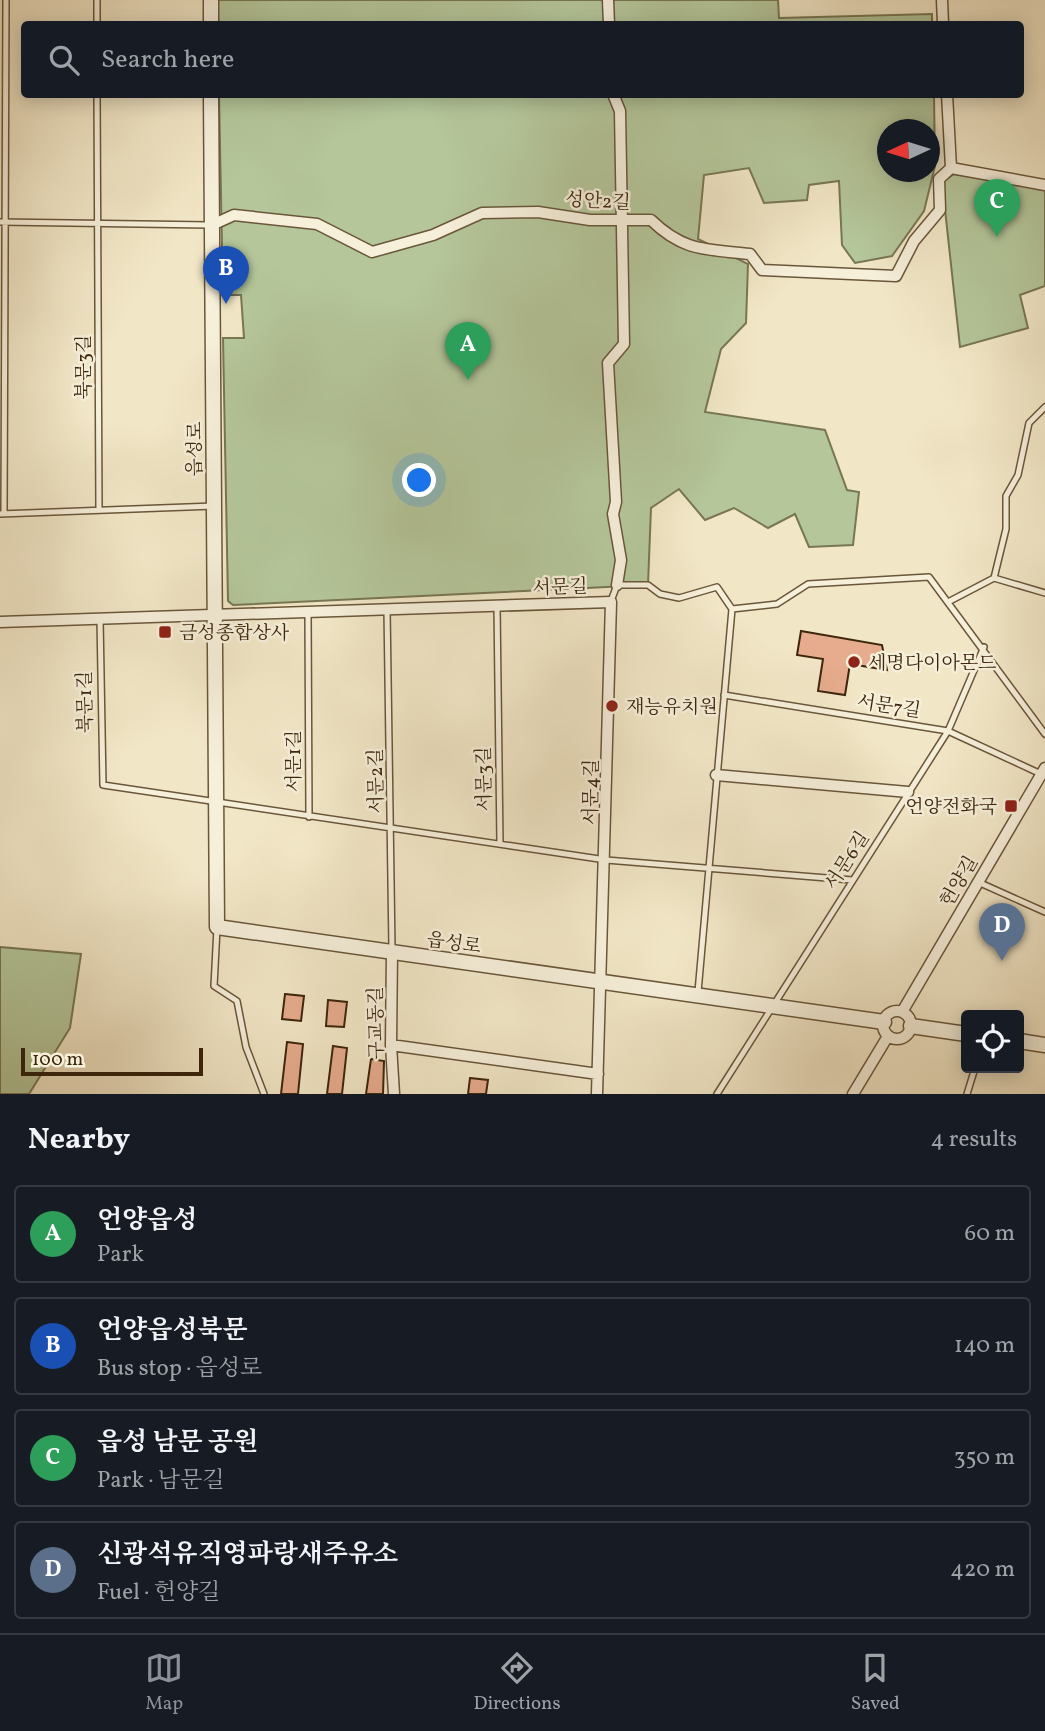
<!DOCTYPE html>
<html lang="en">
<head>
<meta charset="utf-8">
<style>
  :root { --surface:#171b24; --page:#20242c; --text:#f1f3f6; --muted:#9ea1a6; --line:#363941; --accent:#8c9099 }
  body { margin:0; font-family:Vollkorn,"Noto Serif KR",serif; background:var(--page); color:var(--text) }
  .controls { position:absolute; right:21px; bottom:21px; display:grid; overflow:hidden; border-radius:7px; box-shadow:0 4px 18px #0003 }
  .controls button { width:63px; height:63px; display:grid; place-items:center; padding:0; border:0; border-bottom:2px solid var(--line); background:var(--surface); color:var(--text); font:35px sans-serif }
  .compass { position:absolute; left:877px; top:119px; width:63px; height:63px; border-radius:50%; background:var(--surface); box-shadow:0 4px 18px #0003; rotate:266deg }
  .scale { position:absolute; left:21px; bottom:18px; width:182px; box-sizing:border-box; padding-left:7px; border:4px solid #3d260c; border-top:0; font-size:19px; line-height:24px; white-space:nowrap; color:#3d260c; -webkit-text-stroke:5px #f6efda; paint-order:stroke }
  .you { position:absolute; left:420px; top:481px; width:24px; height:24px; margin:-18px; border:5px solid #fff; border-radius:50%; background:#1a73e8; box-shadow:0 0 0 10px #1a73e833 }
  .badge { display:grid; place-items:center; width:46px; height:46px; border-radius:50%; background:var(--accent); color:#fff; font-size:23px; font-weight:700 }
  .pin { position:absolute; translate:-50% -58px; filter:drop-shadow(0 2px 4px #0008) }
  .pin::after { content:''; position:absolute; top:37px; width:24px; height:21px; background:inherit; clip-path:polygon(0 0,100% 0,50% 100%) }
  .list { margin:0; padding:0; list-style:none }
  h2 { display:flex; justify-content:space-between; align-items:center; height:91px; margin:0; padding:0 28px; font-size:30px }
  h2 small { font-size:23px; font-weight:400; color:var(--muted) }
  .list li { display:grid; grid-template-columns:46px 1fr auto; gap:21px; align-items:center; box-sizing:border-box; height:98px; margin:0 14px 14px; padding:0 14px; border:2px solid var(--line); border-radius:7px }
  .list b { display:block; font-size:26px; white-space:nowrap }
  .list p { margin:0; font-size:23px; white-space:nowrap; color:var(--muted) }
  .list em { font-size:23px; font-style:normal; color:var(--muted) }
  .icon { flex:none; width:38px; height:38px; fill:none; stroke:currentColor; stroke-width:2; stroke-linecap:round; stroke-linejoin:round }
  .map { position:relative; flex:none; width:1045px; height:1094px; overflow:hidden }
  .search { position:absolute; background:var(--surface); box-shadow:0 4px 18px #0003; left:21px; right:21px; top:21px; height:77px; display:flex; align-items:center; gap:18px; box-sizing:border-box; padding:0 24px; border-radius:7px; color:var(--muted); font-size:26px }
  .sheet { height:539px; background:var(--surface) }
  nav { display:flex; justify-content:space-around; align-items:center; box-sizing:border-box; height:98px; border-top:2px solid var(--line); background:var(--surface); font-size:19px; color:var(--muted) }
  nav a { display:grid; justify-items:center; gap:4px }
  nav .on { color:var(--accent) }
  .map>svg:first-child { display:block }
  .green { fill:#b4c69a; stroke:#787653; stroke-width:2; fill-rule:evenodd }
  .building { fill:#e6ac8d; stroke:#3d260c; stroke-width:2 }
  .lines { fill:none; stroke-linecap:round; stroke-linejoin:round }
  .service-casing { stroke:#6a563a; stroke-width:8 }
  .minor-casing { stroke:#6a563a; stroke-width:13 }
  .tertiary-casing { stroke:#6a563a; stroke-width:17 }
  .service { stroke:#f6efda; stroke-width:5 }
  .minor { stroke:#f6efda; stroke-width:10 }
  .tertiary { stroke:#f6efda; stroke-width:14 }
  .poi-dot { fill:#8f2418; stroke:#f6efda; stroke-width:2.5 }
  .labels { text-anchor:middle; stroke-width:5; stroke-linejoin:round; paint-order:stroke }
  .street-label { font-size:19px; fill:#3d260c; stroke:#f6efda }
  .poi-label { font-size:19px; fill:#3d260c; stroke:#f6efda; text-anchor:start }
</style>
</head>
<body>
<div class="map">
<svg width="1045" height="1094" viewBox="0 0 1045 1094">
  <rect width="100%" height="100%" fill="#f1e6c6"/>
  <filter id="stains"><feTurbulence type="fractalNoise" baseFrequency=".00286" numOctaves="4"/><feColorMatrix values="0 0 0 0 .2 0 0 0 0 .09 0 0 0 0 .02 0 0 0 .5 -.17"/></filter>
  <radialGradient id="worn" r=".72"><stop offset=".6" stop-color="#630" stop-opacity="0"/><stop offset="1" stop-color="#630" stop-opacity=".3"/></radialGradient>
  <path class="green" d="M217,0H778L779,18L932,14V24H217Z
    M219,95H934L935,166L924,211L892,256L855,263L842,245L839,181L809,185L807,200L764,203L749,168L704,175L698,239L748,264L746,323L721,349L705,412L825,430L847,490L859,492L853,545L809,547L795,514L768,528L734,508L705,520L679,489L651,508L648,585L233,605L228,601L223,338H244L241,295H223ZM888,130H930V172H888Z
    M954,174L1045,189V286L1020,295L1028,328L960,347L942,182Z
    M0,947L81,954L70,1028L29,1094H0Z"/>
  <path class="building" d="M801,631L882,645L887,670L850,664L845,695L818,691L823,659L797,655Z
    M285,994L304,996L301,1021L282,1019Z
    M328,1000L347,1002L344,1027L326,1026Z
    M287,1042L303,1044L298,1094H281Z
    M333,1046L347,1048L342,1094H327Z
    M371,1059L384,1061L383,1094H366Z
    M470,1078L488,1080L486,1094H468Z"/>
  <g class="lines">
    <g class="service-casing">
      <path id="service" d="M97,0V24
        M97,94L99,510
        M0,222L209,225
        M0,514L214,506
        M4,514L6,0
        M994,578L1006,529V496L1018,475L1029,423L1045,407
        M611,601L617,585H648L660,594L679,598L717,587L732,609L777,604L808,584L929,577L1045,734
        M948,602L994,578L1045,593
        M497,606L500,844
        M387,609L392,949
        M308,612L309,817
        M100,619L103,785L606,860L852,880
        M724,695L948,731L1041,774
        M978,882L1045,912
        M217,928L214,986L237,1001L246,1047L264,1094
        M698,992L732,609
        M717,1094L948,731L984,647
        M967,1094L975,1068"/>
    </g>
    <g class="minor-casing">
      <path id="minor" d="M608,0L609,24
        M942,0L943,24
        M613,94L620,111L624,344L608,363L616,502L613,514L621,560L617,585
        M947,94L951,168
        M951,168L1045,185
        M212,225L234,215L317,224L372,252L433,235L482,213L538,212L590,220H651C684,252 706,249 750,254L762,270L896,276L914,241L940,210L939,179L951,168
        M0,622L611,602L597,1094
        M716,775L908,792
        M392,952L391,1045L394,1094
        M883 1025a14 14 0 1 1 28 0a14 14 0 1 1-28 0Z
        M902,1012L1045,768
        M391,1045L598,1074
        M853,1094L888,1036"/>
    </g>
    <g class="tertiary-casing">
      <path id="tertiary" d="M211,0V24
        M211,94L217,927L884,1022
        M911,1026L966,1034
        M1019,1041L1045,1045"/>
    </g>
    <use href="#service" class="service"/>
    <use href="#minor" class="minor"/>
    <use href="#tertiary" class="tertiary"/>
  </g>
  <g class="poi-dot">
    <rect x="158" y="625" width="14" height="14" rx="3.5"/>
    <circle cx="854" cy="662" r="7"/>
    <circle cx="612" cy="706" r="7"/>
    <rect x="1004" y="799" width="14" height="14" rx="3.5"/>
  </g>
  <g class="labels">
    <g class="street-label">
      <text transform="translate(598 200) rotate(3)" y="7">성안2길</text>
      <text transform="translate(83 367) rotate(-90)" y="7">북문3길</text>
      <text transform="translate(194 449) rotate(-90)" y="7">읍성로</text>
      <text transform="translate(560 586) rotate(-2)" y="7">서문길</text>
      <text transform="translate(84 702) rotate(-91)" y="7">북문1길</text>
      <text transform="translate(889 705) rotate(9)" y="7">서문7길</text>
      <text transform="translate(293 761) rotate(-90)" y="7">서문1길</text>
      <text transform="translate(483 779) rotate(-91)" y="7">서문3길</text>
      <text transform="translate(375 781) rotate(-91)" y="7">서문2길</text>
      <text transform="translate(590 792) rotate(-89)" y="7">서문4길</text>
      <text transform="translate(846 860) rotate(-57)" y="7">서문6길</text>
      <text transform="translate(958 881) rotate(-60)" y="7">헌양길</text>
      <text transform="translate(454 942) rotate(8)" y="7">읍성로</text>
      <text transform="translate(375 1023) rotate(-91)" y="7">구교동길</text>
    </g>
    <g class="poi-label">
      <text x="179" y="639">금성종합상사</text>
      <text x="868" y="669">세명다이아몬드</text>
      <text x="626" y="713">재능유치원</text>
      <text x="997" y="813" text-anchor="end">언양전화국</text>
    </g>
  </g>
  <rect width="100%" height="100%" filter="url(#stains)"/>
  <rect width="100%" height="100%" fill="url(#worn)"/>
</svg>
<div class="controls">
<button><svg class="icon" aria-label="locate" viewBox="0 0 24 24"><circle cx="12" cy="12" r="6"/><path d="M12 2v4M12 18v4M2 12h4M18 12h4"/></svg></button>
</div>
<svg class="compass" viewBox="-18 -18 36 36"><path d="M0-13l5 13h-10z" fill="#e53935"/><path d="M0 13l5-13h-10z" fill="#9ea1a6"/></svg>
<div class="scale">100 m</div>
<div class="you"></div>
<div class="pin badge" style="left:468px;top:380px;background:#2e9e5b">A</div>
<div class="pin badge" style="left:226px;top:304px;background:#1a4fb4">B</div>
<div class="pin badge" style="left:997px;top:237px;background:#2e9e5b">C</div>
<div class="pin badge" style="left:1002px;top:961px;background:#5c6f8a">D</div>
<div class="search"><svg class="icon" aria-label="search" viewBox="0 0 24 24"><circle cx="10" cy="10" r="6"/><path d="M15 15l6 6"/></svg>Search here</div>
</div>
<section class="sheet">
<h2>Nearby<small>4 results</small></h2>
<ul class="list">
<li><span class="badge" style="background:#2e9e5b">A</span><div><b>언양읍성</b><p>Park</p></div><em>60 m</em></li>
<li><span class="badge" style="background:#1a4fb4">B</span><div><b>언양읍성북문</b><p>Bus stop · 읍성로</p></div><em>140 m</em></li>
<li><span class="badge" style="background:#2e9e5b">C</span><div><b>읍성 남문 공원</b><p>Park · 남문길</p></div><em>350 m</em></li>
<li><span class="badge" style="background:#5c6f8a">D</span><div><b>신광석유직영파랑새주유소</b><p>Fuel · 헌양길</p></div><em>420 m</em></li>
</ul>
</section>
<nav>
<a class="on"><svg class="icon" aria-label="map" viewBox="0 0 24 24"><path d="M3 6l6-2 6 2 6-2v14l-6 2-6-2-6 2zM9 4v14M15 6v14"/></svg>Map</a>
<a><svg class="icon" aria-label="directions" viewBox="0 0 24 24"><path d="M12 3l9 9-9 9-9-9zM9 14v-3h6M13 9l2 2-2 2"/></svg>Directions</a>
<a><svg class="icon" aria-label="saved" viewBox="0 0 24 24"><path d="M7 4h10v16l-5-4-5 4z"/></svg>Saved</a>
</nav>
</body>
</html>
